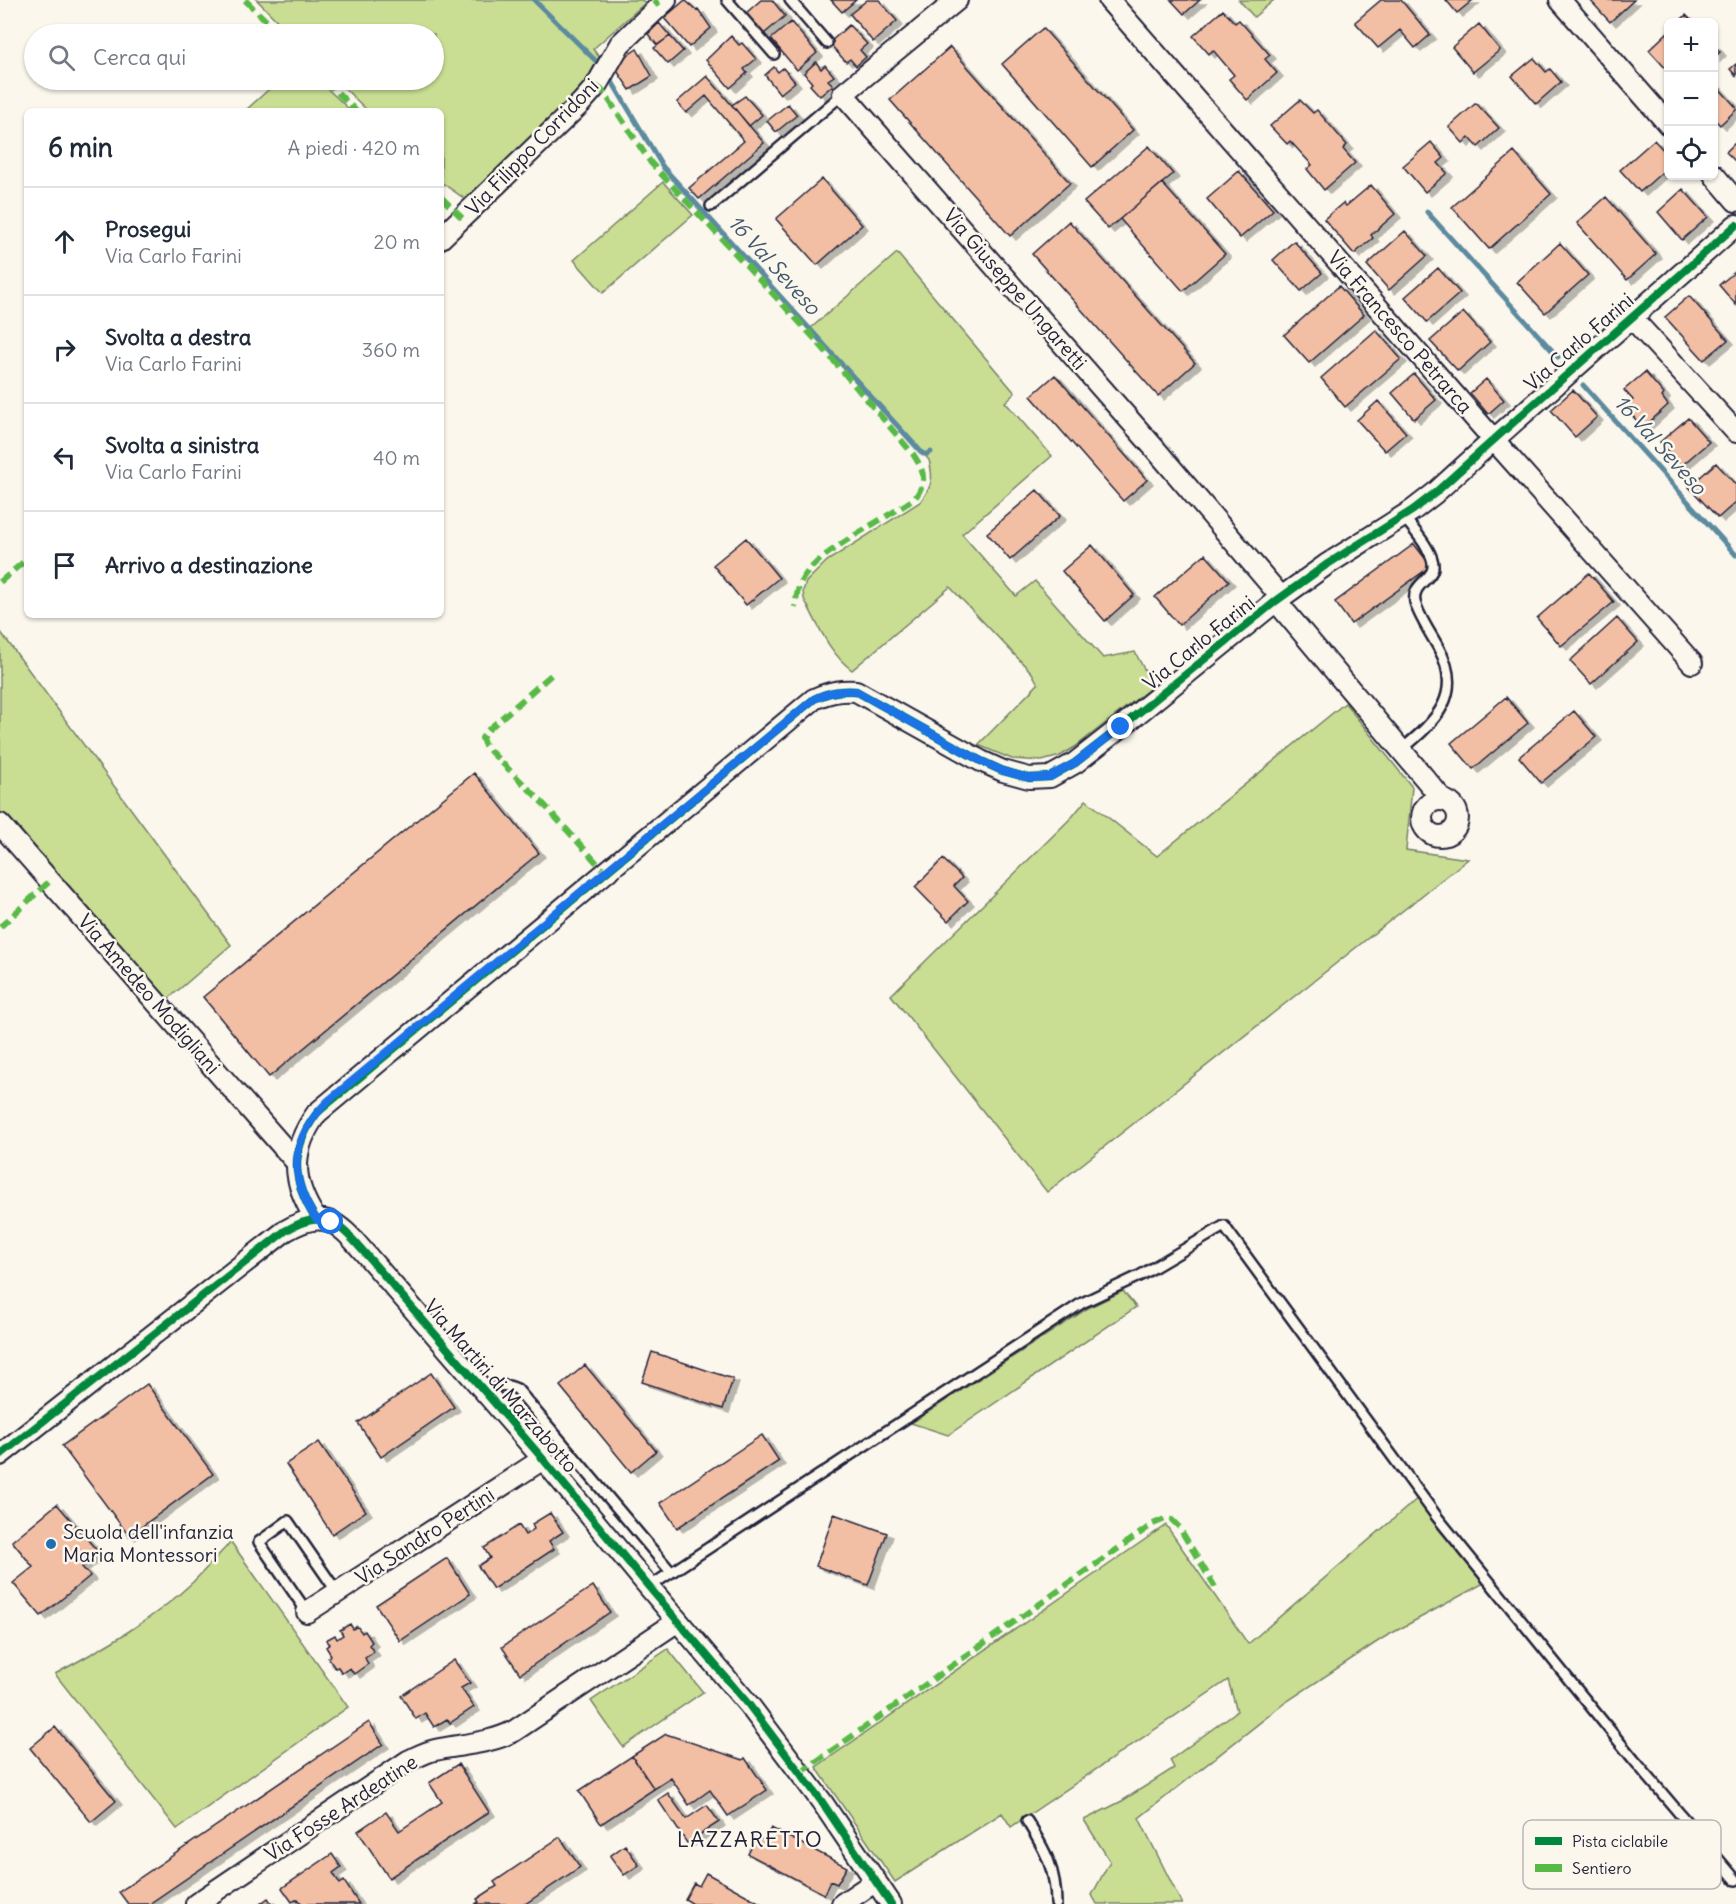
<!DOCTYPE html>
<html lang="it">
<head>
<meta charset="utf-8">
<style>
  :root { --surface:#fff; --page:#f2f2f3; --text:#1f2937; --muted:#747a83; --line:#e0e1e3 }
  body { margin:0; font-family:Delius,sans-serif; background:var(--page); color:var(--text) }
  .controls { position:absolute; right:18px; top:18px; display:grid; overflow:hidden; border-radius:9px; box-shadow:0 2px 4px #0004 }
  .controls button { width:54px; height:54px; display:grid; place-items:center; padding:0; border:0; border-bottom:2px solid var(--line); background:var(--surface); color:var(--text); font:30px sans-serif }
  .stop { position:absolute; width:18px; height:18px; margin:-14px; border:4px solid #1a73e8; border-radius:50%; background:#fff }
  .stop.end { background:#1a73e8; border-color:#fff; box-shadow:0 2px 6px #0008 }
  .list { margin:0; padding:0; list-style:none }
  h2 { display:flex; justify-content:space-between; align-items:center; height:78px; margin:0; padding:0 24px; font-size:26px }
  h2 small { font-size:20px; font-weight:400; color:var(--muted) }
  .list li { display:grid; grid-template-columns:39px 1fr auto; gap:18px; align-items:center; box-sizing:border-box; height:108px; padding:0 24px; border-top:2px solid var(--line) }
  .list b { display:block; font-size:22px; white-space:nowrap }
  .list p { margin:0; font-size:20px; white-space:nowrap; color:var(--muted) }
  .list em { font-size:20px; font-style:normal; color:var(--muted) }
  .icon { flex:none; width:33px; height:33px; fill:none; stroke:currentColor; stroke-width:2; stroke-linecap:round; stroke-linejoin:round }
  .map { position:relative; flex:none; width:1736px; height:1904px; overflow:hidden }
  .search { position:absolute; background:var(--surface); box-shadow:0 2px 4px #0004; left:24px; top:24px; width:420px; height:66px; display:flex; align-items:center; gap:15px; box-sizing:border-box; padding:0 21px; border-radius:33px; color:var(--muted); font-size:22px }
  .panel { position:absolute; background:var(--surface); box-shadow:0 2px 4px #0004; left:24px; top:108px; width:420px; height:510px; border-radius:9px }
  .map>svg:first-child { display:block }
  .green { fill:#c9de93; stroke:#768067; stroke-width:1.5 }
  .lines { fill:none; stroke-linecap:round; stroke-linejoin:round }
  .stream { stroke:#5c8a9f; stroke-width:5 }
  .building { fill:#f3bfa4; stroke:#22223b; stroke-width:1.5; filter:url(#shadow) }
  .lane-casing { stroke:#22223b; stroke-width:14 }
  .street-casing { stroke:#22223b; stroke-width:24 }
  .lane { stroke:#fbf7ec; stroke-width:9 }
  .street { stroke:#fbf7ec; stroke-width:20 }
  .quiet { stroke:#58b947; stroke-width:6; stroke-dasharray:12 6; stroke-linecap:butt }
  .cycleway-casing { stroke:#fbf7ec; stroke-width:11 }
  .cycleway { stroke:#00873e; stroke-width:8 }
  .route { stroke:#1a73e8; stroke-width:8 }
  .poi-dot { fill:#1f6fb2; stroke:#fbf7ec; stroke-width:2 }
  .labels { text-anchor:middle; stroke-width:5; stroke-linejoin:round; paint-order:stroke }
  .street-label { font-size:20px; fill:#22223b; stroke:#fbf7ec }
  .poi-label { font-size:20px; fill:#22223b; stroke:#fbf7ec; text-anchor:start }
  .water-label { font-size:21px; font-style:italic; fill:#3f566d; stroke:#fbf7ec }
  .quarter-label { font-size:22px; letter-spacing:1.5px; fill:#22223b; stroke:#fbf7ec }
  .key { fill:#fbf7ec; stroke:#bab7b7; stroke-width:1.5 }
  .key-label { font-size:16px; fill:#22223b }
</style>
</head>
<body>
<div class="map">
<svg width="1736" height="1904" viewBox="0 0 1736 1904">
  <defs>
    <filter id="shadow"><feDropShadow dx="6" dy="4" stdDeviation="0" flood-color="#0004"/></filter>
  </defs>
  <rect width="100%" height="100%" fill="#fbf7ec"/>
  <filter id="ink" filterUnits="userSpaceOnUse"><feTurbulence type="fractalNoise" baseFrequency=".0167" numOctaves="2"/><feDisplacementMap in="SourceGraphic" scale="12" xChannelSelector="R" yChannelSelector="G"/><feConvolveMatrix kernelMatrix="1 2 1 2 8 2 1 2 1" color-interpolation-filters="sRGB"/></filter>
  <g filter="url(#ink)">
    <path class="green" d="M257,0H642L645,3L593,49L599,57L581,90L468,201L441,182V111H368L336,80H434V34H290Z
      M1239,0H1274L1254,17Z
      M279,80H318L351,111H245Z
      M663,182L693,215L603,293L574,260Z
      M897,253L1015,393L1005,402L1052,456L962,534L1016,596L1035,581L1103,658L1135,652L1153,686L1075,747L1060,756L1042,761L1012,759L978,745L1038,684L1032,673L950,587L852,670C828,652 818,624 804,599L803,591L806,582L827,561L920,502C932,487 934,479 929,460L811,328Z
      M0,631L231,945L168,999L49,872L0,815Z
      M1345,703L1412,787L1406,850L1468,859L1047,1192L891,995L1072,817L1086,800L1157,856Z
      M1123,1291L1136,1307L948,1435L911,1423L1088,1308Z
      M1419,1497L1484,1583L1383,1638L1286,1702L1139,1818L1182,1904H1097L1092,1895L1110,1861L1084,1820L1122,1801L1174,1768L1170,1760L1237,1711L1228,1680L1011,1827L1002,1813L895,1882L816,1767L1166,1525L1248,1644Z
      M231,1542L348,1707L177,1829L55,1674C103,1648 153,1620 193,1582C206,1569 218,1555 231,1542Z
      M668,1649L703,1692L623,1747L591,1701Z"/>
    <g class="lines">
      <path class="stream" d="M534,0L601,66
        M611,80L663,167L923,454H927L931,452
        M1427,212L1558,357
        M1583,385L1736,555"/>
    </g>
    <path class="building" d="M685,0L696,10L698,9L711,28L689,47L664,18Z
      M761,0H772L785,16L764,34L746,13Z
      M831,0H856L842,12Z
      M867,0H879L897,21L873,42L850,14Z
      M1171,0H1200L1184,14Z
      M1381,0H1401L1430,35L1415,48L1400,30L1378,48L1355,22Z
      M1446,0H1473L1457,13Z
      M1590,0H1634L1610,22Z
      M1223,10L1235,23L1239,20L1270,55L1265,59L1277,73L1247,100L1229,79L1234,75L1213,50L1209,54L1193,36Z
      M1686,15L1693,22H1679Z
      M791,22L817,53L797,70L771,39Z
      M659,23L670,36L657,45L648,34Z
      M1479,24L1500,50L1473,72L1452,47Z
      M849,25L867,44L860,50L866,57L856,66L850,59L846,62L829,43Z
      M1043,28L1133,130L1092,167L1002,64Z
      M1668,32V71L1649,50Z
      M670,36L683,51L668,64L654,48Z
      M731,36L739,45L742,43L756,59L744,69L747,73L730,88L706,60Z
      M1714,45L1720,52L1714,58Z
      M950,47L1070,183L1010,236L890,100Z
      M637,49L652,76L630,90L613,65Z
      M1534,58L1546,72L1550,69L1561,82L1536,104L1512,76Z
      M816,62L821,69L825,65L834,76L828,80L833,85L820,96L810,85L812,83L804,73Z
      M1736,64V76L1730,69Z
      M774,67L778,72L783,68L795,82L780,94L765,75Z
      M707,76L764,143L699,199L689,188L744,141L706,96L686,113L677,102Z
      M1715,84L1736,107V110L1720,125L1714,119Z
      M745,96L762,115L749,126L732,105Z
      M1300,100L1313,113L1317,110L1347,145L1343,149L1355,163L1324,190L1307,169L1312,165L1290,141L1287,144L1270,126Z
      M1476,103L1499,128L1478,147L1469,137L1463,143L1449,127Z
      M788,104L797,115L776,132L767,121Z
      M1654,140L1668,155V167L1640,192L1620,170Z
      M1431,142L1444,158L1438,163L1447,173L1425,192L1403,166Z
      M1736,142V162L1726,152Z
      M1149,146L1173,174L1108,229L1084,202Z
      M1514,152L1551,194L1489,249L1452,207Z
      M1239,171L1273,210L1240,238L1207,199Z
      M822,179L862,225L817,265L776,219Z
      M1162,183L1225,254L1183,291L1120,219Z
      M1371,185L1395,214L1371,235L1373,238L1354,254L1324,219L1343,203L1346,206Z
      M1683,189L1708,217L1682,240L1658,212Z
      M1606,197L1656,254L1627,280L1577,223Z
      M1069,221L1195,363L1158,396L1032,254Z
      M1405,231L1427,256L1389,290L1367,265Z
      M1294,241L1322,273L1301,291L1273,260Z
      M1560,243L1588,275L1545,313L1517,282Z
      M1438,268L1460,293L1427,322L1405,297Z
      M1736,271V305L1719,285Z
      M1339,286L1364,315L1309,363L1284,335Z
      M1689,296L1728,340L1704,360L1665,317Z
      M1463,312L1490,342L1458,371L1430,341Z
      M1376,330L1401,359L1345,407L1321,378Z
      M1645,372L1664,394L1662,397L1668,405L1643,428L1625,407L1633,400L1624,390Z
      M1414,374L1436,400L1414,419L1392,393Z
      M1055,375L1147,480L1123,501L1031,396Z
      M1486,379L1504,400L1488,414L1470,393Z
      M1573,390L1597,417L1575,437L1551,410Z
      M1378,401L1406,433L1385,451L1357,420Z
      M1688,418L1709,442L1681,466L1660,442Z
      M1716,463L1736,485V502L1718,518L1689,487Z
      M1037,490L1060,516L1010,560L987,533Z
      M746,538L779,578L746,605L713,565Z
      M1414,544L1431,566L1351,624L1335,602Z
      M1092,545L1134,595L1105,621L1062,571Z
      M1205,554L1229,581L1179,625L1155,597Z
      M1589,573L1614,602L1561,646L1537,618Z
      M1617,618L1638,642L1591,684L1570,661Z
      M1506,697L1528,723L1473,769L1451,743Z
      M1574,711L1596,737L1541,783L1519,757Z
      M474,773L539,853L269,1077L203,997Z
      M943,859L962,878L954,886L968,901L948,921L915,887Z
      M652,1352L733,1379L723,1409L642,1382Z
      M585,1365L656,1451L631,1472L560,1386Z
      M431,1373L454,1407L381,1457L358,1423Z
      M147,1384L213,1474L129,1536L62,1446Z
      M762,1435L779,1461L677,1528L660,1503Z
      M319,1442L366,1511L332,1534L286,1464Z
      M57,1504L99,1553L82,1567L90,1576L41,1616L13,1583L33,1567L12,1541Z
      M550,1513L563,1532L549,1541L554,1549L493,1589L478,1566L490,1558L484,1548L519,1525L525,1535L534,1529L532,1524Z
      M834,1514L887,1533L868,1585L816,1566Z
      M447,1558L470,1594L400,1641L376,1605Z
      M593,1586L610,1612L520,1674L502,1647Z
      M350,1624L353,1629L357,1626L362,1633L365,1631L372,1642L369,1645L374,1652L365,1658L368,1664L354,1674L350,1668L342,1673L338,1667L335,1668L328,1658L331,1655L326,1647L330,1644L326,1640L335,1635L337,1639L343,1635L340,1630Z
      M454,1660L470,1683L461,1688L474,1707L450,1723L447,1719L434,1727L425,1713L416,1719L401,1696Z
      M369,1722L383,1744L149,1904H128L119,1892Z
      M55,1727L116,1801L91,1822L30,1748Z
      M666,1734L743,1760L745,1758L767,1790L728,1816L710,1790L689,1805L671,1778L654,1789L632,1756Z
      M632,1756L654,1789L601,1824L579,1791Z
      M458,1764L489,1812L389,1878L358,1831L386,1812L399,1831L442,1802L429,1783Z
      M668,1793L686,1819L707,1805L719,1822L687,1843L658,1800Z
      M771,1828L847,1867L837,1884L830,1881L824,1894L748,1854L757,1837L764,1840Z
      M560,1837L580,1867L525,1904H475L479,1902L477,1899L497,1886L494,1882Z
      M625,1845L639,1865L624,1875L610,1856Z
      M332,1854L341,1867L333,1873L340,1884L344,1881L359,1904H302L298,1899L292,1902L282,1888Z
      M706,1873L762,1904H693L685,1899L694,1883L699,1886Z
      M268,1898L272,1904H260Z"/>
    <g class="lines">
      <g class="lane-casing">
        <path id="lane" d="M727,0L774,54
          M790,0L827,43
          M711,206L843,94
          M1401,750C1436,721 1465,694 1438,647C1431,634 1418,615 1415,602C1412,586 1427,582 1432,571C1439,556 1411,527 1403,516
          M484,1391C496,1385 505,1383 517,1389L671,1572
          M649,1587L1082,1303L1141,1275L1224,1226L1437,1517L1634,1760L1736,1880
          M307,1612L259,1542L288,1521L337,1592
          M1027,1821C1045,1850 1056,1869 1056,1904"/>
      </g>
      <g class="street-casing">
        <path id="street" d="M957,0L843,94L1156,450L1281,597
          M1109,0L1493,439L1692,663
          M1560,0L1668,124
          M1714,175L1736,201
          M441,238L581,103L596,86L620,44L666,0
          M1632,318L1736,432
          M1276,601L1443,800
          M1422 818a18 18 0 1 1 36 0a18 18 0 1 1-36 0Z
          M0,824L297,1163
          M316,1219C291,1181 290,1150 317,1113L814,699C829,692 840,690 856,691L981,761L1003,771L1029,778L1050,777L1075,763L1121,727L1276,601L1326,565L1413,510L1435,493C1534,402 1636,315 1736,225
          M0,1455L285,1231C323,1208 337,1221 363,1251L543,1459L649,1587L749,1705L822,1802L891,1904
          M307,1612L543,1459
          M196,1904L408,1761C417,1757 425,1752 435,1750C462,1744 489,1744 514,1731L678,1621
          M842,1904L876,1881"/>
      </g>
      <use href="#lane" class="lane"/>
      <use href="#street" class="street"/>
      <path class="quiet" d="M245,0L280,34
        M654,0L659,6
        M325,80L356,111
        M596,86L603,91L651,163L816,340L913,454C924,471 928,480 915,498C887,519 812,553 800,584C797,592 796,600 795,607
        M441,197L463,219
        M0,582L27,559
        M551,675L489,729L482,738L484,744L491,752L538,798L606,873
        M0,927L50,881
        M800,1773L1153,1524L1165,1519L1172,1520L1179,1527L1215,1587"/>
      <g class="cycleway-casing">
        <path id="cycleway" d="M316,1219C291,1181 290,1150 317,1113L814,699C829,692 840,690 856,691L981,761L1003,771L1029,778L1050,777L1075,763L1121,727L1276,601L1326,565L1413,510L1435,493C1534,402 1636,315 1736,225
          M0,1455L285,1231C323,1208 337,1221 363,1251L543,1459L649,1587L749,1705L822,1802L891,1904"/>
      </g>
      <use href="#cycleway" class="cycleway"/>
    </g>
  </g>
  <g class="lines" filter="url(#ink)">
    <path class="route" d="M331,1222L316,1219C287,1175 291,1138 328,1101L814,699C829,692 840,690 856,691L981,761L1003,771L1029,778L1050,777L1060,771L1075,763L1121,727"/>
  </g>
  <circle class="poi-dot" cx="51" cy="1544" r="6"/>
  <g class="labels">
    <g class="street-label">
      <text transform="translate(532 147) rotate(-46)" y="7">Via Filippo Corridoni</text>
      <text transform="translate(1015 289) rotate(49)" y="7">Via Giuseppe Ungaretti</text>
      <text transform="translate(1400 332) rotate(49)" y="7">Via Francesco Petrarca</text>
      <text transform="translate(1579 342) rotate(-41)" y="7">Via Carlo Farini</text>
      <text transform="translate(1199 643) rotate(-39)" y="7">Via Carlo Farini</text>
      <text transform="translate(149 994) rotate(49)" y="7">Via Amedeo Modigliani</text>
      <text transform="translate(501 1386) rotate(49)" y="7">Via Martiri di Marzabotto</text>
      <text transform="translate(425 1536) rotate(-33)" y="7">Via Sandro Pertini</text>
      <text transform="translate(341 1808) rotate(-33)" y="7">Via Fosse Ardeatine</text>
    </g>
    <g class="poi-label">
      <text x="63" y="1539">Scuola dell'infanzia<tspan x="63" dy="23">Maria Montessori</tspan></text>
    </g>
    <g class="water-label">
      <text transform="translate(774 265) rotate(48)" y="7">16 Val Seveso</text>
      <text transform="translate(1660 445) rotate(48)" y="7">16 Val Seveso</text>
    </g>
    <g class="quarter-label">
      <text x="750" y="1847">LAZZARETTO</text>
    </g>
  </g>
  <rect x="1523" y="1820" width="198" height="69" rx="9" class="key"/>
  <rect x="1535" y="1837" width="27" height="8" fill="#00873e"/>
  <rect x="1535" y="1864" width="27" height="8" fill="#58b947"/>
  <g class="key-label">
    <text x="1572" y="1847">Pista ciclabile</text>
    <text x="1572" y="1874">Sentiero</text>
  </g>
</svg>
<div class="controls">
<button>+</button>
<button>−</button>
<button><svg class="icon" aria-label="locate" viewBox="0 0 24 24"><circle cx="12" cy="12" r="6"/><path d="M12 2v4M12 18v4M2 12h4M18 12h4"/></svg></button>
</div>
<div class="stop" style="left:331px;top:1222px"></div>
<div class="stop end" style="left:1121px;top:727px"></div>
<div class="search"><svg class="icon" aria-label="search" viewBox="0 0 24 24"><circle cx="10" cy="10" r="6"/><path d="M15 15l6 6"/></svg>Cerca qui</div>
<section class="panel">
<h2>6 min<small>A piedi · 420 m</small></h2>
<ul class="list">
<li><svg class="icon" aria-label="ahead" viewBox="0 0 24 24"><path d="M12 20V5M6 11l6-6 6 6"/></svg><div><b>Prosegui</b><p>Via Carlo Farini</p></div><em>20 m</em></li>
<li><svg class="icon" aria-label="right" viewBox="0 0 24 24"><path d="M7 20v-9h11M14 6l5 5-5 5"/></svg><div><b>Svolta a destra</b><p>Via Carlo Farini</p></div><em>360 m</em></li>
<li><svg class="icon" aria-label="left" viewBox="0 0 24 24"><path d="M17 20v-9H6M10 6l-5 5 5 5"/></svg><div><b>Svolta a sinistra</b><p>Via Carlo Farini</p></div><em>40 m</em></li>
<li><svg class="icon" aria-label="arrive" viewBox="0 0 24 24"><path d="M6 21V4h12l-3 4 3 4H6"/></svg><div><b>Arrivo a destinazione</b></div></li>
</ul>
</section>
</div>
</body>
</html>
